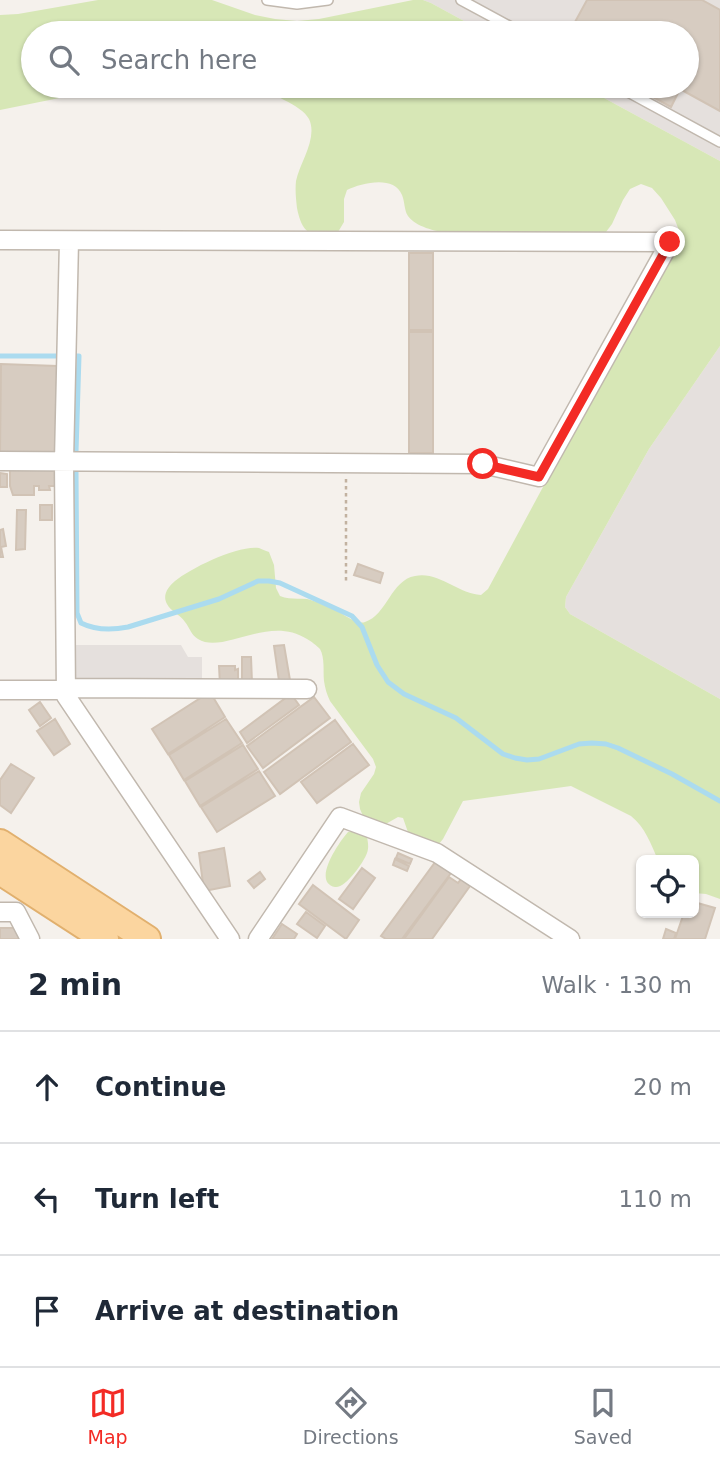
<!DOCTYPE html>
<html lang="en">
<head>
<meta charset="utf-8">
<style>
  :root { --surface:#fff; --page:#f2f2f3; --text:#1f2937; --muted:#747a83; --line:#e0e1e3; --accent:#f32b25 }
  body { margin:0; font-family:"DejaVu Sans",sans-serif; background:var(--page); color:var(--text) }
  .controls { position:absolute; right:21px; bottom:21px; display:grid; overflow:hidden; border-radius:10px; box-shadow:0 2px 5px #0004 }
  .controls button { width:63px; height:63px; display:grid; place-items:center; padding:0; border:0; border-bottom:2px solid var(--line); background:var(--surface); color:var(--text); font:35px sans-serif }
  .stop { position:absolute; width:21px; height:21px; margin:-16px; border:5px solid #f32b25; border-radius:50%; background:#fff }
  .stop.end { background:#f32b25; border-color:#fff; box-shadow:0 2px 7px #0008 }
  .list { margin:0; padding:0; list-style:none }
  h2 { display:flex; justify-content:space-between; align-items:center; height:91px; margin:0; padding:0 28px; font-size:30px }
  h2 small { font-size:23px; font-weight:400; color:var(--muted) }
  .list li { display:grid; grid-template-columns:46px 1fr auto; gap:21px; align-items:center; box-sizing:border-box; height:112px; padding:0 28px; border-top:2px solid var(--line) }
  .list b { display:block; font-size:26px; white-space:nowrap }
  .list em { font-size:23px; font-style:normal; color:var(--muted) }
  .icon { flex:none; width:38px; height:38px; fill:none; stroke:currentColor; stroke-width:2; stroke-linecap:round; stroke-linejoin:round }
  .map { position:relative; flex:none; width:720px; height:939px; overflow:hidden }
  .search { position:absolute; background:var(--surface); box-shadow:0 2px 5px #0004; left:21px; right:21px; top:21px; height:77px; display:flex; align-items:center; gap:18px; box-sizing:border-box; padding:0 24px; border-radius:38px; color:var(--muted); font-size:26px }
  .sheet { height:427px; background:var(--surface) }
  nav { display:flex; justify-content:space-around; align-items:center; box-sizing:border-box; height:98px; border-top:2px solid var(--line); background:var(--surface); font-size:19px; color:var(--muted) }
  nav a { display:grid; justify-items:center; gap:4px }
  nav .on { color:var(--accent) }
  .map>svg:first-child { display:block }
  .industrial { fill:#e5e0dd }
  .green { fill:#d7e7b6 }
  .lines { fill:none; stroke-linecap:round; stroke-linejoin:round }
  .stream { stroke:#abdbef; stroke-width:5 }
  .building { fill:#d7ccc1; stroke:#d1c3b5; stroke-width:2 }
  .lane-casing { stroke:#c1b8ae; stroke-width:12 }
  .street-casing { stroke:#c1b8ae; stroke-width:21 }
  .primary-casing { stroke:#e1b06e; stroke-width:30 }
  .path { stroke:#c2b2a0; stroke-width:2.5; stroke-dasharray:3.5 3.5; stroke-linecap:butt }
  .lane { stroke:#fff; stroke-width:9 }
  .street { stroke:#fff; stroke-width:18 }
  .primary { stroke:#fbd59f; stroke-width:26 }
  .route { stroke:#f32b25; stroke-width:9 }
</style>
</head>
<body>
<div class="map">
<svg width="720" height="939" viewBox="0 0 720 939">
  <rect width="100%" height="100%" fill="#f5f1ec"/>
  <path class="industrial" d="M423,0H720V161L582,86H687V33H486L431,3Z
    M720,346V699L570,614L565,607L566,597L649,449Z
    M72,645H181L188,657H202V685L72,684Z"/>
  <path class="green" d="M98,0H212L255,15L275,19L297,21L319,19L413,0H423L431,3L486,33H33V86H108L99,90L0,110V15L18,14Z
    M254,86H582L720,161V346L649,449L566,597L565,607L570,614L720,699V899L706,894L694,893V860H658C651,844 645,827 631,816L571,786L463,801L443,839L438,845L409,835L403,818L398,817L384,825L369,821L363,816L360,809L359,802L361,793L374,774L376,767L373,759L330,701C327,695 325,688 324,681C323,671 325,658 320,649C317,646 311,641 307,639C268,614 223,655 198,639C191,635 190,628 185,622C180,614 171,612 167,604C162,595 168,587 175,581C191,568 238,545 259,548C262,549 265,551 269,552L274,565L276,588L280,596C289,600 297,598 307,599C317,601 327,607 337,611C345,615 357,625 365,622C387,615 391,580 415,576C439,571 458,594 481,595L488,589L543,487L677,246L680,233L675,220L661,198L652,188L641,184L630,189L623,200L612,224L606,232L594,236L448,233C435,231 416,227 408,216C404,210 405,202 402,195C394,175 362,183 347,190L344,199V222L338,232C312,240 302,234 297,208C296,199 295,190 296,181C300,162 318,138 309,119C302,105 268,93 254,86Z
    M359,831L367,837C368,843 369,847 367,853C364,862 345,889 335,887C311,882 340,841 348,832Z"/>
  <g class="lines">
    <path class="stream" d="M0,356H58
      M75,356H79L76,452
      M76,471L77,613L81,623C95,630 113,630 128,627L219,599L258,581H269L280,583L352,616L362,627L377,665L388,682L404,694L456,718L503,754L515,758L527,760L539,759L579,744L592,743L606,744L618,748L672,774L720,801"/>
  </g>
  <path class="building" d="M587,0H702L720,10V111L680,89L671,107L633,86H687V33H569Z
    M409,253H433V330H409Z
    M409,332H433V453H409Z
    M1,364L57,366L55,454L0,453Z
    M10,468L55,469V486H49L50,490H39V486H34V495H13L10,486Z
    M0,473L7,474V487H0Z
    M40,505H52V520H40Z
    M17,510H26L25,549L16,550Z
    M3,529L6,546L1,547L3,557H0V530Z
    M358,564L383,573L380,583L354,575Z
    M284,645L290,680L279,681L274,646Z
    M242,657H251L252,683H242Z
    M219,666H235V670L238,669V684L220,685Z
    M210,692L225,717L168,754L152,729Z
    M291,694L299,705L247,743L240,732Z
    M314,697L330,718L263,768L247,746Z
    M40,702L51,718L40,726L29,710Z
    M55,719L70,744L54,755L37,731Z
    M226,719L242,743L184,780L169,755Z
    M335,720L351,742L280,794L264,772Z
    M353,744L369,765L317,803L301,782Z
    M243,745L258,769L200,806L185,781Z
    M11,764L34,778L11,813L0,805V780Z
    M259,771L275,796L217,832L201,807Z
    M224,848L230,886L204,891L199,853Z
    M398,853L412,859L410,864L396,858Z
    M395,859L409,866L407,871L393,865Z
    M436,861L451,873L402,939H386L381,936Z
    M362,868L375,878L353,909L339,899Z
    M260,872L265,879L254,888L248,881Z
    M449,877L458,883L461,879L470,886L432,939H404Z
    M313,885L359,920L346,939L299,904Z
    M694,902L715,908L705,939H675L684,913H694Z
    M306,912L325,926L317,938L297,924Z
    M282,924L297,934L294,939H272Z
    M0,928H19V939H0Z
    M666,929L676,933L674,939H663Z"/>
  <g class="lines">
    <g class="lane-casing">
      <path id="lane" d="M267,0L297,4L328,0
        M461,0L522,33
        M617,86L720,142"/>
    </g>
    <g class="street-casing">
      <path id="street" d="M0,240L670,242L539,477L483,464L0,461
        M69,241L64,461L66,696L230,939
        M66,688L307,689
        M0,690H66
        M0,912H16L30,939
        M258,939L340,817L437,853L570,939"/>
    </g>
    <g class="primary-casing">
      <path id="primary" d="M0,843L147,939
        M0,871L105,939"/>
    </g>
    <path class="path" d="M346,479V581"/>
    <use href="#lane" class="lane"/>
    <use href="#street" class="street"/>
    <use href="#primary" class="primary"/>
  </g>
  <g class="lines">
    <path class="route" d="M483,464L539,477L670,242"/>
  </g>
</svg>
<div class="controls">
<button><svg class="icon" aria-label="locate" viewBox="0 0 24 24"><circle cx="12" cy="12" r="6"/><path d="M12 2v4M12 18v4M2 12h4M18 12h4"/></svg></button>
</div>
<div class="stop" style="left:483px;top:464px"></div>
<div class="stop end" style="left:670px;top:242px"></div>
<div class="search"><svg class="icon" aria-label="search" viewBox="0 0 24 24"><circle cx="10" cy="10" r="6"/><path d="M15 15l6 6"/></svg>Search here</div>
</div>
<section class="sheet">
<h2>2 min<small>Walk · 130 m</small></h2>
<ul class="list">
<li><svg class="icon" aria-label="ahead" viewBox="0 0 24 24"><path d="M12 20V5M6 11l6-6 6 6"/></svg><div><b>Continue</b></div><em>20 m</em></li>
<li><svg class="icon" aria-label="left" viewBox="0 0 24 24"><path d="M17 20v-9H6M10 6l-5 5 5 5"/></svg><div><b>Turn left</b></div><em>110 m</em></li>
<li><svg class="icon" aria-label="arrive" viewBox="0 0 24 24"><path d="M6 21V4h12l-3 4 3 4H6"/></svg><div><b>Arrive at destination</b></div></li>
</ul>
</section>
<nav>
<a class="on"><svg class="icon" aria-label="map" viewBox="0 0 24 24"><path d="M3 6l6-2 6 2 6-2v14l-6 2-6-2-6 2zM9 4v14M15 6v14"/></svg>Map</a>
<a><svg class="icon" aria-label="directions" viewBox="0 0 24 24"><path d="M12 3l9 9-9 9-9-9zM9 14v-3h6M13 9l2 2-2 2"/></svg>Directions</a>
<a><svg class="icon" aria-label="saved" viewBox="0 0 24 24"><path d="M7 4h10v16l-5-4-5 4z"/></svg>Saved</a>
</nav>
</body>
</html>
